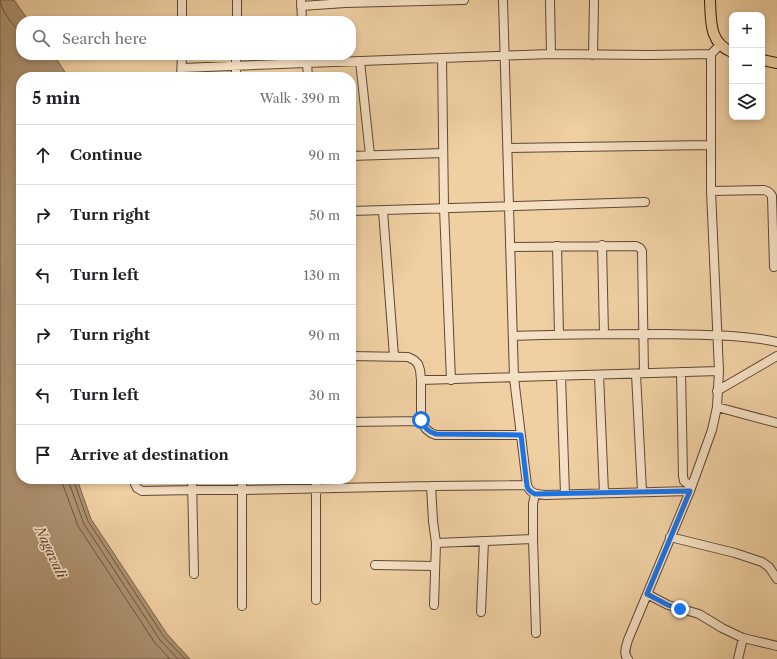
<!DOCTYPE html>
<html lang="en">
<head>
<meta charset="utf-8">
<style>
  :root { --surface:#fff; --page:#f6f6f6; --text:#202124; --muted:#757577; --line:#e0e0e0 }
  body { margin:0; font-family:"Libre Caslon Text",serif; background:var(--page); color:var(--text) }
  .controls { position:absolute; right:12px; top:12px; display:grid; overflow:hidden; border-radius:8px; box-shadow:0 2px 6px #0003 }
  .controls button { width:36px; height:36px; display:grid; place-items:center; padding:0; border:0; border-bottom:1px solid var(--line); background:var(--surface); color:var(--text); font:20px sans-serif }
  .stop { position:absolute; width:12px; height:12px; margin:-9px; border:3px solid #1a73e8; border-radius:50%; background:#fff }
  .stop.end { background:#1a73e8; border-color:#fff; box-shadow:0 1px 4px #0008 }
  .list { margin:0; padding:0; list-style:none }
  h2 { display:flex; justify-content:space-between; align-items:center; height:52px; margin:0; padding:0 16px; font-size:17px }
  h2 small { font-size:13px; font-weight:400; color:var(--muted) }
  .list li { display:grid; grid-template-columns:26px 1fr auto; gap:12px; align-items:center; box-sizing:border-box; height:60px; padding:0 16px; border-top:1px solid var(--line) }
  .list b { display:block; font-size:15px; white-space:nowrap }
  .list em { font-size:13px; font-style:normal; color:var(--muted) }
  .icon { flex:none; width:22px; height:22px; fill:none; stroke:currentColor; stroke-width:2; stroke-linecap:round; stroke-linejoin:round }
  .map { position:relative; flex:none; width:777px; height:659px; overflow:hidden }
  .search { position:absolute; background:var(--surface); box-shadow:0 2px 6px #0003; left:16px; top:16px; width:340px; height:44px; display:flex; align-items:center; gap:10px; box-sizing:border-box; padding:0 14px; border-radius:16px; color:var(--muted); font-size:15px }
  .panel { position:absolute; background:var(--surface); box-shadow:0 2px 6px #0003; left:16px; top:72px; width:340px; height:412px; border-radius:16px }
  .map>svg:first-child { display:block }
  .water { fill:#ae9271; stroke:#7b624b }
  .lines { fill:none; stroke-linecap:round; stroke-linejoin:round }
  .shore { stroke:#6e5641; stroke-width:1 }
  .minor-casing { stroke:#5f4736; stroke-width:10 }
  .major-casing { stroke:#2f1911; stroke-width:12 }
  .minor { stroke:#f5e0c3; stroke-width:8 }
  .major { stroke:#f0d0a3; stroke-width:10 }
  .route { stroke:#1a73e8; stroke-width:5 }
  .labels { text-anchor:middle; stroke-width:3.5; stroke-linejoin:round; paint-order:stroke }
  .water-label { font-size:13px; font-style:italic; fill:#5b4333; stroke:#f5e0c3 }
</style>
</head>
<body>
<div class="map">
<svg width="777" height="659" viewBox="0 0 777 659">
  <rect width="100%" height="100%" fill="#f0d0a3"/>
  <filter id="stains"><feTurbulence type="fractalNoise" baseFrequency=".005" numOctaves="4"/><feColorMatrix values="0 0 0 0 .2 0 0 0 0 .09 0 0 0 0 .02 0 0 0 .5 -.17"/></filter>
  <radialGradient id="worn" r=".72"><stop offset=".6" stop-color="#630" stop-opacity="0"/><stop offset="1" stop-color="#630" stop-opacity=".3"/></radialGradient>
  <path class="water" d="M0,0H14L29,21H21V55H54L68,77H21V479H77L91,519L167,634L190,659H0Z"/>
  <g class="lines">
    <path class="shore" d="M0,0C0,9 14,27 21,33
      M62,479L63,485L78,526L155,643L170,659
      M68,479L69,483L84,524L160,640L178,659
      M73,479L88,521L164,637L185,659"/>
    <g class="minor-casing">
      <path id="minor" d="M301,0L302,21
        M503,0L514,378L527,485C530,494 536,494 545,495L690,491
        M550,0L551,54
        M301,6L345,3L464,0
        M182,21V0
        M237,21V0
        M306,55L307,63L551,54L649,55L711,54
        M593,55L594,0
        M442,58L444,208L451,380
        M360,61L370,155
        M182,68L307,63L308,77
        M181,77L182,55
        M236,77V55
        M508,148L711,145
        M351,156L443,153
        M711,191L764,190C768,191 770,192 772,196L774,267
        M351,211L645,202
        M383,211L394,356
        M602,245L604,334
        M557,246L559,334
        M510,247L636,246L640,248L642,251L644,373
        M513,336C564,334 614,334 665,334C702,335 740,334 777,342
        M351,356L408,357L414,360L418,364L420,370L421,380V421L426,429L431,433L436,435H521
        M681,372L683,476L684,481L691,486
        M636,374L642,491
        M599,375L604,493
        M561,376L565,494
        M421,380L719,371
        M717,391L777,356
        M717,407L777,423
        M351,422L421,421
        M135,479V484L137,488L142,491L193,490H243L431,486L527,485
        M192,479L194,574
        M431,486L433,521L436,543
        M670,537L735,553L762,562L769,567L777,579
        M533,539L536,633
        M375,565L435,566
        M647,594L668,605L699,614L722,628L743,638L777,646
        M316,600V479
        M434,605L436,543L533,539V504L535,494
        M242,606V479
        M481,612L484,541
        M628,659C623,654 626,647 628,640L690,491L712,430L717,407L719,371L711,191V54L720,45
        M738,659L743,638"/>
    </g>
    <g class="major-casing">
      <path id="major" d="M710,0C711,21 709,43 732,52
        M762,60L777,63"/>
    </g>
    <use href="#minor" class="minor"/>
    <use href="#major" class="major"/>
  </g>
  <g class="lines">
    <path class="route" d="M421,420C425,428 428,432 436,434L521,435L527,486C528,490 530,492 535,494L690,491L647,594L668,605L680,609"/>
  </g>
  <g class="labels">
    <g class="water-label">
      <text transform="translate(51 552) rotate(65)" y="5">Nagavali</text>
    </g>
  </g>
  <rect width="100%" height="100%" filter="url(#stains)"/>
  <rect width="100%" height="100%" fill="url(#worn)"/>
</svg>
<div class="controls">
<button>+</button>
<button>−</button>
<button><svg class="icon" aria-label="layers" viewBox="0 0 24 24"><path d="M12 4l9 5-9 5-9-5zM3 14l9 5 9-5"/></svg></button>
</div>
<div class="stop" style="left:421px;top:420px"></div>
<div class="stop end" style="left:680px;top:609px"></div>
<div class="search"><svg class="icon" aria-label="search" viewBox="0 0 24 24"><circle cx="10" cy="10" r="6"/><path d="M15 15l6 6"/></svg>Search here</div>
<section class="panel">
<h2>5 min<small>Walk · 390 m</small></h2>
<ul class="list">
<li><svg class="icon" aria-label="ahead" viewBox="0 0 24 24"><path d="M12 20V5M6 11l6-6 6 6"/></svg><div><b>Continue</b></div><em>90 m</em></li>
<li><svg class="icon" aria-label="right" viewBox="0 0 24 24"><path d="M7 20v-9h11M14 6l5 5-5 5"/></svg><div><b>Turn right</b></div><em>50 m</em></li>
<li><svg class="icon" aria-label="left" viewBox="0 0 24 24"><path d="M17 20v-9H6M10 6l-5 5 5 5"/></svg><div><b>Turn left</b></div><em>130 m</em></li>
<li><svg class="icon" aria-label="right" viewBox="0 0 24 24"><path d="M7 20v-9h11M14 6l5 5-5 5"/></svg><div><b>Turn right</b></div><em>90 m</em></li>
<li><svg class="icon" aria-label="left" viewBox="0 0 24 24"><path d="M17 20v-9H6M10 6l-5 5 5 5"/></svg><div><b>Turn left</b></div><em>30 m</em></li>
<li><svg class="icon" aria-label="arrive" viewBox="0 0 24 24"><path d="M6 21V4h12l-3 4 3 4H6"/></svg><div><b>Arrive at destination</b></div></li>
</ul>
</section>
</div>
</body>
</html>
